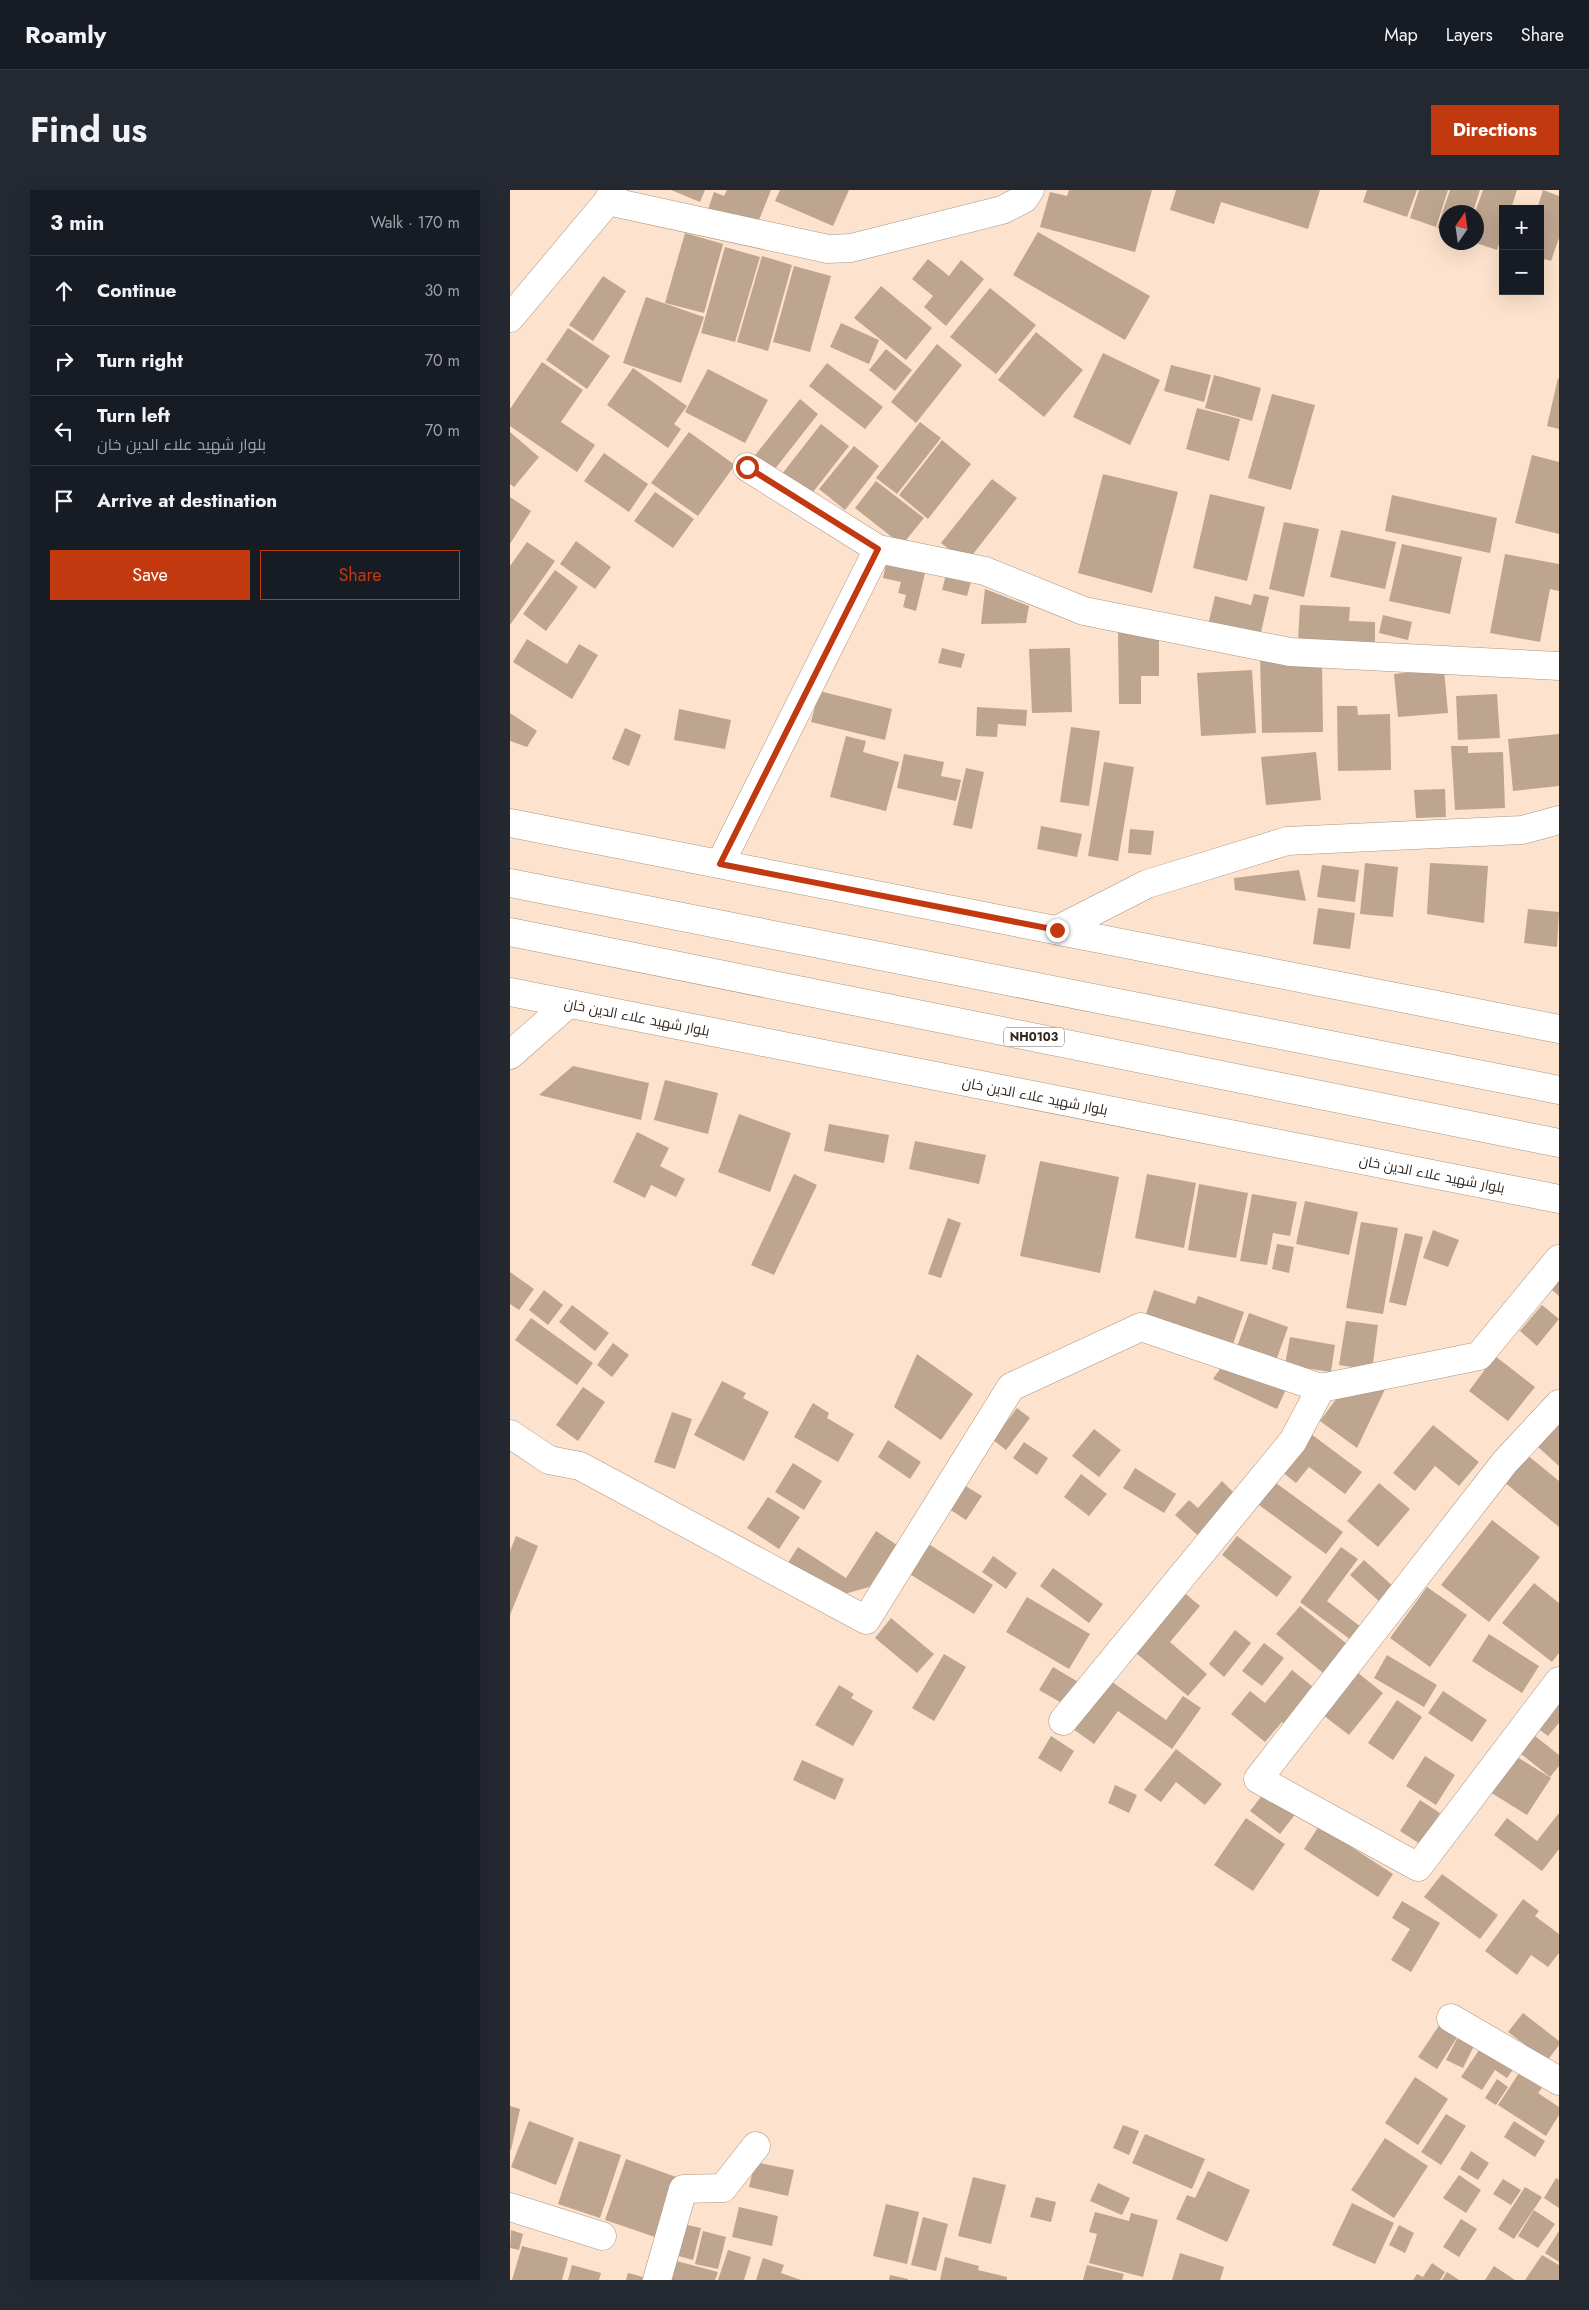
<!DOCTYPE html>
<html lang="en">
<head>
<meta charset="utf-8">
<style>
  :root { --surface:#171b24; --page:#242831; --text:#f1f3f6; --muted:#9ea1a6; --line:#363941; --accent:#c23910 }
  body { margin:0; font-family:Jost,Cairo,sans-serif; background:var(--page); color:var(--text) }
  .controls { position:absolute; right:15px; top:15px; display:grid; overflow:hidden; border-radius:0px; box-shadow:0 5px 20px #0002 }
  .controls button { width:45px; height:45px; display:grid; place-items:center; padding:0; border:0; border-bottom:1px solid var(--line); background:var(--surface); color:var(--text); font:25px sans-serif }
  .compass { position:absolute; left:929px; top:15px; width:45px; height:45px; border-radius:50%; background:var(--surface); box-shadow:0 5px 20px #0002; rotate:13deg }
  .stop { position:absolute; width:15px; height:15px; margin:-11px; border:4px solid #c23910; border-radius:50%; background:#fff }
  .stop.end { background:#c23910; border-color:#fff; box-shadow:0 1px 5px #0008 }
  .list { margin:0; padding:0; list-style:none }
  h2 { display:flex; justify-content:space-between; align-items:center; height:65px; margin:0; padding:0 20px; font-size:21px }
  h2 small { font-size:16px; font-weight:400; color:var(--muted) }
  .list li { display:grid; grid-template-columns:32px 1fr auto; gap:15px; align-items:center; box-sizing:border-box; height:70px; padding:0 20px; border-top:1px solid var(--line) }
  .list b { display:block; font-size:19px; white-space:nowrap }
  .list p { margin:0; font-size:16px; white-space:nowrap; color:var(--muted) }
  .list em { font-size:16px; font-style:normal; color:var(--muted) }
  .actions { display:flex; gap:10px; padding:15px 20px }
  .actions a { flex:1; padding:11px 0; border:1px solid var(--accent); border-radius:0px; text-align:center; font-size:18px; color:var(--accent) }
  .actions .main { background:var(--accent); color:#fff }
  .icon { flex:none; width:28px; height:28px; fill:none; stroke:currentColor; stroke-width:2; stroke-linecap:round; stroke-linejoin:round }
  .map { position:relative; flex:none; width:1049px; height:2090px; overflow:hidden; border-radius:0px }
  header { display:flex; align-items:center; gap:30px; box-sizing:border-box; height:70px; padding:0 25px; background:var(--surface); border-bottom:1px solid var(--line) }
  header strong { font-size:24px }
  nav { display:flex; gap:28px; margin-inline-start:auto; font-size:18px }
  .intro { display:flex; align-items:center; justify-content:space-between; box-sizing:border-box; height:120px; padding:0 30px }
  h1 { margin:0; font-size:35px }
  .button { padding:12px 22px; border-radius:0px; background:var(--accent); color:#fff; font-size:18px; font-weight:700 }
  main { display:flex; gap:30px; padding:0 30px }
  aside { flex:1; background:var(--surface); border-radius:0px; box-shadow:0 5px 20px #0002 }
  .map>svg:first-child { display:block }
  .building { fill:#bea590 }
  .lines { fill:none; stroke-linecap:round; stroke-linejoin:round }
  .street-casing { stroke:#ac9480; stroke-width:29 }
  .secondary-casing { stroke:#ac9480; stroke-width:29 }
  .highway-casing { stroke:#ac9480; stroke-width:29 }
  .street { stroke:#fff; stroke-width:28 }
  .secondary { stroke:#fff; stroke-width:28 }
  .highway { stroke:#fff; stroke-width:28 }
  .route { stroke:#c23910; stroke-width:6 }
  .labels { text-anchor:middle; stroke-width:4; stroke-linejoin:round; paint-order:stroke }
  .shield { fill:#fff; stroke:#6e6862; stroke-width:1 }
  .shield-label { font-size:12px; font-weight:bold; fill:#30271f }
  .street-label { font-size:14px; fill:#30271f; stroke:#fff }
</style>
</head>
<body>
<header>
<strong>Roamly</strong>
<nav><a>Map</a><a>Layers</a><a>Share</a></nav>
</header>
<div class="intro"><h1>Find us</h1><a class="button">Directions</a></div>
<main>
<aside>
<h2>3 min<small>Walk · 170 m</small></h2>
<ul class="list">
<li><svg class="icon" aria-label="ahead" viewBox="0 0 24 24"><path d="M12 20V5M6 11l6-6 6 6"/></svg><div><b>Continue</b></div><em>30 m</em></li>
<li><svg class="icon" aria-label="right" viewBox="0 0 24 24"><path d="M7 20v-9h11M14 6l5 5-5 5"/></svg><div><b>Turn right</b></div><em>70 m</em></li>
<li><svg class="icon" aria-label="left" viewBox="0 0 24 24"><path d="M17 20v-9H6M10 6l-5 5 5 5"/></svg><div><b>Turn left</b><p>بلوار شهید علاء الدین خان</p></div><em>70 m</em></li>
<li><svg class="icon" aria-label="arrive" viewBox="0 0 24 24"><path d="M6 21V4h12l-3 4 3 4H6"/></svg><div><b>Arrive at destination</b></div></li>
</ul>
<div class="actions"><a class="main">Save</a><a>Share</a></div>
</aside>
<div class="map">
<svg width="1049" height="2090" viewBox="0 0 1049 2090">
  <rect width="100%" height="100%" fill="#fde3cd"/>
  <path class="building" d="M161,0H195L190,12Z
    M217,0H261L245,40L197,22L204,2L214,6Z
    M270,0H339L323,36L265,11Z
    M559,0H642L625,62L530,37L540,2L557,6Z
    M666,0H810L798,39L711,12L704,34L660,20Z
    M857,0H907L897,27L853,12Z
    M909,0H938L926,37L900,28Z
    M940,0H970L963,22H936V41L927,38Z
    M973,0H1007L1001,19H993V43L987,60L966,53L965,22Z
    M1033,0L1049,6V48L1041,71L1030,68V19H1027Z
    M528,42L640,106L615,150L503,85Z
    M175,43L213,54L194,123L155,113Z
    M215,57L250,67L225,152L191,143Z
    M252,66L282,75L258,161L227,152Z
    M418,69L439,86L451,70L474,89L436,136L414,117L423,106L402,89Z
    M284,76L321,86L300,162L263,152Z
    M93,86L116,101L83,151L59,135Z
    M371,96L422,138L396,170L344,128Z
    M480,98L526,135L486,184L440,147Z
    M136,107L194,127L171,193L113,173Z
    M331,133L369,150L359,174L320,157Z
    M58,138L100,166L77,199L36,170Z
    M526,142L573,180L534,227L488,190Z
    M427,154L452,175L406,233L381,212Z
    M376,159L402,180L385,201L359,180Z
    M593,163L650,190L620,255L563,227Z
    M32,172L73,200L51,232L85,255L67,282L0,236V219Z
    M317,173L373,217L355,239L299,196Z
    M661,175L701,185L694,212L654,201Z
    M123,178L177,216L164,234L171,239L158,258L97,215Z
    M198,179L258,210L235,253L175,222Z
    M704,185L751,198L742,231L695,218Z
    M1048,188L1049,189V239L1037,236Z
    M762,204L805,215L781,300L738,288Z
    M290,209L308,224L261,284L242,269Z
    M687,218L730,229L719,271L676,259Z
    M410,232L431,248L387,304L366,288Z
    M311,234L339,256L300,306L272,284Z
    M0,242L29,267L4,297L0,294Z
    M179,242L225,275L188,326L141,293Z
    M432,250L461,274L418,329L389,305Z
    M344,256L369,276L335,320L309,299Z
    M94,263L138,294L119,322L74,291Z
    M1022,265L1049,272V344L1005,333Z
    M593,284L668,302L642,403L568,383Z
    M482,289L507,308L456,373L431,353Z
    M366,291L414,328L392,355L345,318Z
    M145,302L184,329L163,358L124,331Z
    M700,304L755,317L737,391L683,378Z
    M882,305L987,328L980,363L875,341Z
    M0,307L21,321L0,354Z
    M774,332L809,339L794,407L759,399Z
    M831,340L886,352L875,399L820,387Z
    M66,351L101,377L85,399L50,374Z
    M17,352L45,371L0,435V376Z
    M892,354L952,367L940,424L879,411Z
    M995,364L1049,374V401L1040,399L1030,452L980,443Z
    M376,374L415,383L406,421L393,417L396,405L388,403L391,392L373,388Z
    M438,377L463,384L457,406L432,400Z
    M45,380L68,397L36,441L13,424Z
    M475,399L519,416L516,433L471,434Z
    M744,404L759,407L750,447L698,435L705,406L741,415Z
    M790,415L840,417L839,431L865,432V454L788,451Z
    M873,425L902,432L898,450L869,443Z
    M608,441L649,447V486H631V514H609Z
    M17,449L57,474L69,454L88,465L62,509L3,472Z
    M432,458L455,464L451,478L428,473Z
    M560,458L562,522L522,523L519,459Z
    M750,467L812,473L813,542L752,543Z
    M934,479L938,523L888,527L884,484Z
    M742,480L746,543L691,546L687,483Z
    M309,501L382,519L375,550L301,532Z
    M987,504L990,548L948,550L946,506Z
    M827,516H847L848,525L880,524L881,580L828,581Z
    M467,517L517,520L516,536L488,534L487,547L466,546Z
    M169,519L221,530L215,559L164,550Z
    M0,523L27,541L17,557L0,551Z
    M561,537L590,541L579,616L550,612Z
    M115,538L131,545L119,576L102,569Z
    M1049,544V596L1003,601L998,549Z
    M336,546L356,551L353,562L389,572L376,621L320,607Z
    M941,556H958V563L993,562L995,618L945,620Z
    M806,562L811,610L756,615L751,567Z
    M394,564L434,572L431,586L451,590L446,611L387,598Z
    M594,572L624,577L608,671L578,666Z
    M456,578L474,582L462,639L443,635Z
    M935,599L936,627L906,628L904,600Z
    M531,636L572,644L567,667L527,659Z
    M620,639L644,641L641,665L618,663Z
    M855,673L888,677L883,727L850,724Z
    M920,673L978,676L974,733L917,724Z
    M812,675L849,680L845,712L807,707Z
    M789,680L796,711L725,700L724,688Z
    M808,718L845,723L840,759L803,754Z
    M1018,719L1049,722L1047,757L1014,753Z
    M63,876L139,893L131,930L29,905Z
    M155,890L208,903L198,944L144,930Z
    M229,924L281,943L260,1002L208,982Z
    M319,934L379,945L374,973L314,961Z
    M127,942L159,958L150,976L175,989L166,1007L141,995L135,1008L103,992Z
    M405,951L476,965L469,994L399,979Z
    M530,971L609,987L590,1083L510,1066Z
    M284,984L307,995L264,1085L241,1075Z
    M637,984L686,993L674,1058L625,1048Z
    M689,994L738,1003L726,1068L678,1060Z
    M742,1004L787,1012L780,1046L763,1043L757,1075L730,1071Z
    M795,1011L848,1022L839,1065L786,1054Z
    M438,1028L451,1033L431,1088L418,1084Z
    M851,1032L888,1038L873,1124L836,1118Z
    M923,1040L949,1050L938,1077L913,1068Z
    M895,1043L913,1047L896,1116L879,1112Z
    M767,1054L784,1057L779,1083L762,1079Z
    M1049,1078V1106L1036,1095Z
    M0,1082L24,1099L9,1120L0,1114Z
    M34,1100L53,1115L38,1135L19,1120Z
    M644,1100L685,1114L688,1106L734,1122L722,1157L635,1127Z
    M62,1115L99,1143L85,1161L49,1132Z
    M1032,1115L1049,1129L1027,1156L1010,1141Z
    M739,1123L778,1137L766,1171L727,1157Z
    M21,1128L83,1173L67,1195L5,1150Z
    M836,1131L868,1135L862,1180L829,1175Z
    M780,1147L825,1155L821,1182L775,1175Z
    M103,1153L119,1165L102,1187L87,1175Z
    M407,1164L463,1204L431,1250L384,1217Z
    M985,1166L1025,1197L998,1231L959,1201Z
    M712,1176L777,1197L767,1219L703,1189Z
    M212,1191L236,1203L233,1208L259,1222L234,1271L184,1245Z
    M879,1191L847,1258L810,1231L832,1201Z
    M73,1197L95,1212L68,1251L46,1235Z
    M303,1213L319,1223L317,1228L344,1244L328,1272L284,1247Z
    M507,1218L520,1228L496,1260L483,1250Z
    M162,1222L182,1229L165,1279L144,1272Z
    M1049,1233V1276L1027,1256Z
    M923,1235L969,1272L949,1296L925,1276L905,1301L883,1283Z
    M584,1239L611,1260L589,1287L562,1266Z
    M801,1244L852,1282L835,1304L799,1277L786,1293L772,1282Z
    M378,1250L411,1272L400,1289L368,1267Z
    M514,1252L538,1268L527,1285L503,1268Z
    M1016,1264L1049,1291V1337L993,1291Z
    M283,1273L312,1291L294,1320L265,1302Z
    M625,1278L666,1304L654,1323L613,1298Z
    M571,1284L597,1304L579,1326L554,1307Z
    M712,1291L730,1309L693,1350L665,1325L679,1310L688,1318Z
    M766,1293L833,1342L816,1364L749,1315Z
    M869,1293L900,1319L868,1357L837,1331Z
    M454,1295L472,1306L456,1330L439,1319Z
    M258,1307L290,1327L269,1359L237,1338Z
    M982,1330L1030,1367L979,1432L931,1395Z
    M366,1341L387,1355L359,1397L324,1407L276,1376L288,1357L336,1388Z
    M6,1346L28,1356L0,1425V1361Z
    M727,1346L782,1387L767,1407L712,1365Z
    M417,1353L483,1395L464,1424L398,1383Z
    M831,1357L848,1369L817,1411L855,1440L845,1453L790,1412Z
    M483,1366L507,1383L496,1399L472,1382Z
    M854,1370L885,1398L871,1413L840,1385Z
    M543,1378L593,1414L579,1433L530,1396Z
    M1024,1393L1049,1413V1463L1042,1472L992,1433Z
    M917,1397L957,1425L920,1477L880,1448Z
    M670,1399L690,1416L660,1452L697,1484L678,1506L621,1459Z
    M517,1407L580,1444L559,1479L496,1442Z
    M790,1416L837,1454L813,1483L766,1444Z
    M381,1428L424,1464L407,1483L365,1448Z
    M725,1440L741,1453L714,1487L699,1474Z
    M979,1444L1029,1476L1012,1503L962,1471Z
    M754,1453L774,1468L752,1496L732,1481Z
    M434,1464L456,1477L424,1531L402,1518Z
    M877,1465L927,1495L914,1517L864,1488Z
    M543,1477L570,1493L557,1516L529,1500Z
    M782,1480L807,1500L777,1536L772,1532L755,1552L721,1524L740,1501L755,1513Z
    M847,1482L873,1503L839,1545L813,1525Z
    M598,1489L656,1530L673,1506L691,1518L662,1559L608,1521L584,1554L563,1539Z
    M329,1495L344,1504L341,1508L363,1521L343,1556L305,1535Z
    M933,1501L977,1530L962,1552L918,1523Z
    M1049,1508V1533L1038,1546L1026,1537Z
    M887,1510L912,1527L883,1570L858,1553Z
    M1020,1542L1049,1565V1576L1040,1587L1006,1560Z
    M541,1546L564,1561L551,1582L528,1568Z
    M666,1559L712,1594L695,1615L666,1592L651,1612L634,1600Z
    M1004,1565L1041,1588L1017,1625L980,1602Z
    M915,1566L945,1585L926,1615L896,1596Z
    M292,1570L334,1589L325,1610L283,1590Z
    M605,1595L627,1605L619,1623L598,1613Z
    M757,1599L787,1622L770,1644L740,1621Z
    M910,1610L930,1623L910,1654L890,1641Z
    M1049,1623V1659L1032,1681L984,1645L997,1628L1027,1651Z
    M736,1628L775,1654L743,1701L704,1675Z
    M809,1636L883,1684L868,1707L794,1659Z
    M932,1684L988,1725L970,1749L914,1707Z
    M1013,1709L1029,1721L1025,1726L1049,1744V1763L1038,1777L1021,1765L1007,1785L975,1761Z
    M892,1711L930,1733L901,1782L881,1770L900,1739L882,1728Z
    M1013,1823L1049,1851V1855L1037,1871L998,1842Z
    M930,1834L948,1846L927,1879L908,1867Z
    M950,1843L966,1852L953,1878L936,1870Z
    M971,1857L1004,1878L997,1888L985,1880L972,1900L951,1887Z
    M1009,1883L1032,1898L1028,1903L1049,1917V1925L1036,1946L988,1915Z
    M905,1887L938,1909L908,1955L875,1933Z
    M987,1889L998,1897L986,1915L975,1908Z
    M0,1916L10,1919L1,1960H0Z
    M936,1924L956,1936L931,1975L911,1962Z
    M19,1931L64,1948L46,1995L1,1977Z
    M1004,1931L1035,1951L1025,1967L994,1947Z
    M613,1935L629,1941L619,1965L603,1958Z
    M635,1944L695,1969L682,1999L622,1973Z
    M875,1948L918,1976L884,2028L841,2000Z
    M69,1951L111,1965L90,2028L48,2014Z
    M961,1961L979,1973L968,1990L950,1979Z
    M116,1969L169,1988L148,2048L95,2030Z
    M245,1972L284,1980L278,2006L239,1997Z
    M698,1981L740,2000L717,2052L666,2029L677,2005L685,2008Z
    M949,1985L971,2000L956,2023L933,2008Z
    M463,1987L496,1995L481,2054L448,2046Z
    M1046,1988L1049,1990V2018L1034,2008Z
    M993,1989L1011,2000L1001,2015L983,2004Z
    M588,1993L620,2008L612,2025L580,2011Z
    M1015,1997L1032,2007L1004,2049L988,2039Z
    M526,2007L546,2012L541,2032L520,2027Z
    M842,2013L884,2033L865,2074L822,2055Z
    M376,2014L409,2022L397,2074L363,2066Z
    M229,2017L268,2026L262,2056L222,2047Z
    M1024,2020L1045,2034L1028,2058L1008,2046Z
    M585,2022L619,2031L621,2023L648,2030L633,2087L579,2073L587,2044L579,2042Z
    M413,2027L438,2034L426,2081L401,2075Z
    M951,2029L967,2039L949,2067L933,2057Z
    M169,2033L191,2038L183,2070L161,2064Z
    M889,2035L904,2043L895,2063L879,2055Z
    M1,2040L13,2044L9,2060L0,2058Z
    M193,2041L216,2047L208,2079L185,2074Z
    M1049,2041V2072L1035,2063Z
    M12,2056L58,2068L52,2090H2Z
    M218,2060L241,2067L234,2090H208Z
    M670,2063L714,2077L710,2090H662Z
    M1032,2065L1049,2075V2090H1015Z
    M435,2067L469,2076L468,2080L497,2087V2090H430Z
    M253,2068L274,2075L271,2083L291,2090H246Z
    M159,2069L208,2082L205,2090H153Z
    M922,2073L935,2082L930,2090H903L907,2084L913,2087Z
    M62,2075L91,2083L89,2090H58Z
    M577,2075L614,2084L612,2090H573Z
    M984,2076L1005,2090H975Z
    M937,2082L949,2090H932Z
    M118,2083L133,2087L132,2090H116Z
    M380,2085L398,2089V2090H379Z"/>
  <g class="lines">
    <g class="street-casing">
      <path id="street" d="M98,11L318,59L341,58L492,20L514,9L520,0
        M237,277L368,359L475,381L574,421L780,462L1049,476
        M210,674L368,359
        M547,740L637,694L777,651L1012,640L1049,630
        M0,865L58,814
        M1049,1214L995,1272L748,1589L908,1677L1049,1491
        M0,1244L39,1270L70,1276L356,1430L501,1197L631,1137L811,1198L969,1166L1049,1069
        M553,1531L783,1251L811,1198
        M941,1828L1049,1891
        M0,2017L92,2046
        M147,2090L173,1999L213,1998L246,1956"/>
    </g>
    <g class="secondary-casing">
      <path id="secondary" d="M0,128L98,11L103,0
        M0,633L1049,839
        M0,802L1049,1009"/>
    </g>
    <g class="highway-casing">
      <path id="highway" d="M0,693L1049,900
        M0,742L1049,953"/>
    </g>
    <use href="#street" class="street"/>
    <use href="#secondary" class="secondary"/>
    <use href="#highway" class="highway"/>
  </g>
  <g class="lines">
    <path class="route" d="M237,277L368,359L210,674L547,740"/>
  </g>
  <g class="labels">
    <rect class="shield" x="494" y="837.5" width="60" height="19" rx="4"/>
    <g class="shield-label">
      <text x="524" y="851">NH0103</text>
    </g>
    <g class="street-label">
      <text transform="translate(127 827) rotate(11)" y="5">بلوار شهید علاء الدین خان</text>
      <text transform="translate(525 906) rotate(11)" y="5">بلوار شهید علاء الدین خان</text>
      <text transform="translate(922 984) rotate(11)" y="5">بلوار شهید علاء الدین خان</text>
    </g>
  </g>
</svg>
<div class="controls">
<button>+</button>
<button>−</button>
</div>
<svg class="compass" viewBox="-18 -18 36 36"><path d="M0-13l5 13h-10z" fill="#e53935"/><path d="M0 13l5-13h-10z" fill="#9ea1a6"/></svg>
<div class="stop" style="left:237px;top:277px"></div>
<div class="stop end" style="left:547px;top:740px"></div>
</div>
</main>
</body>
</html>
